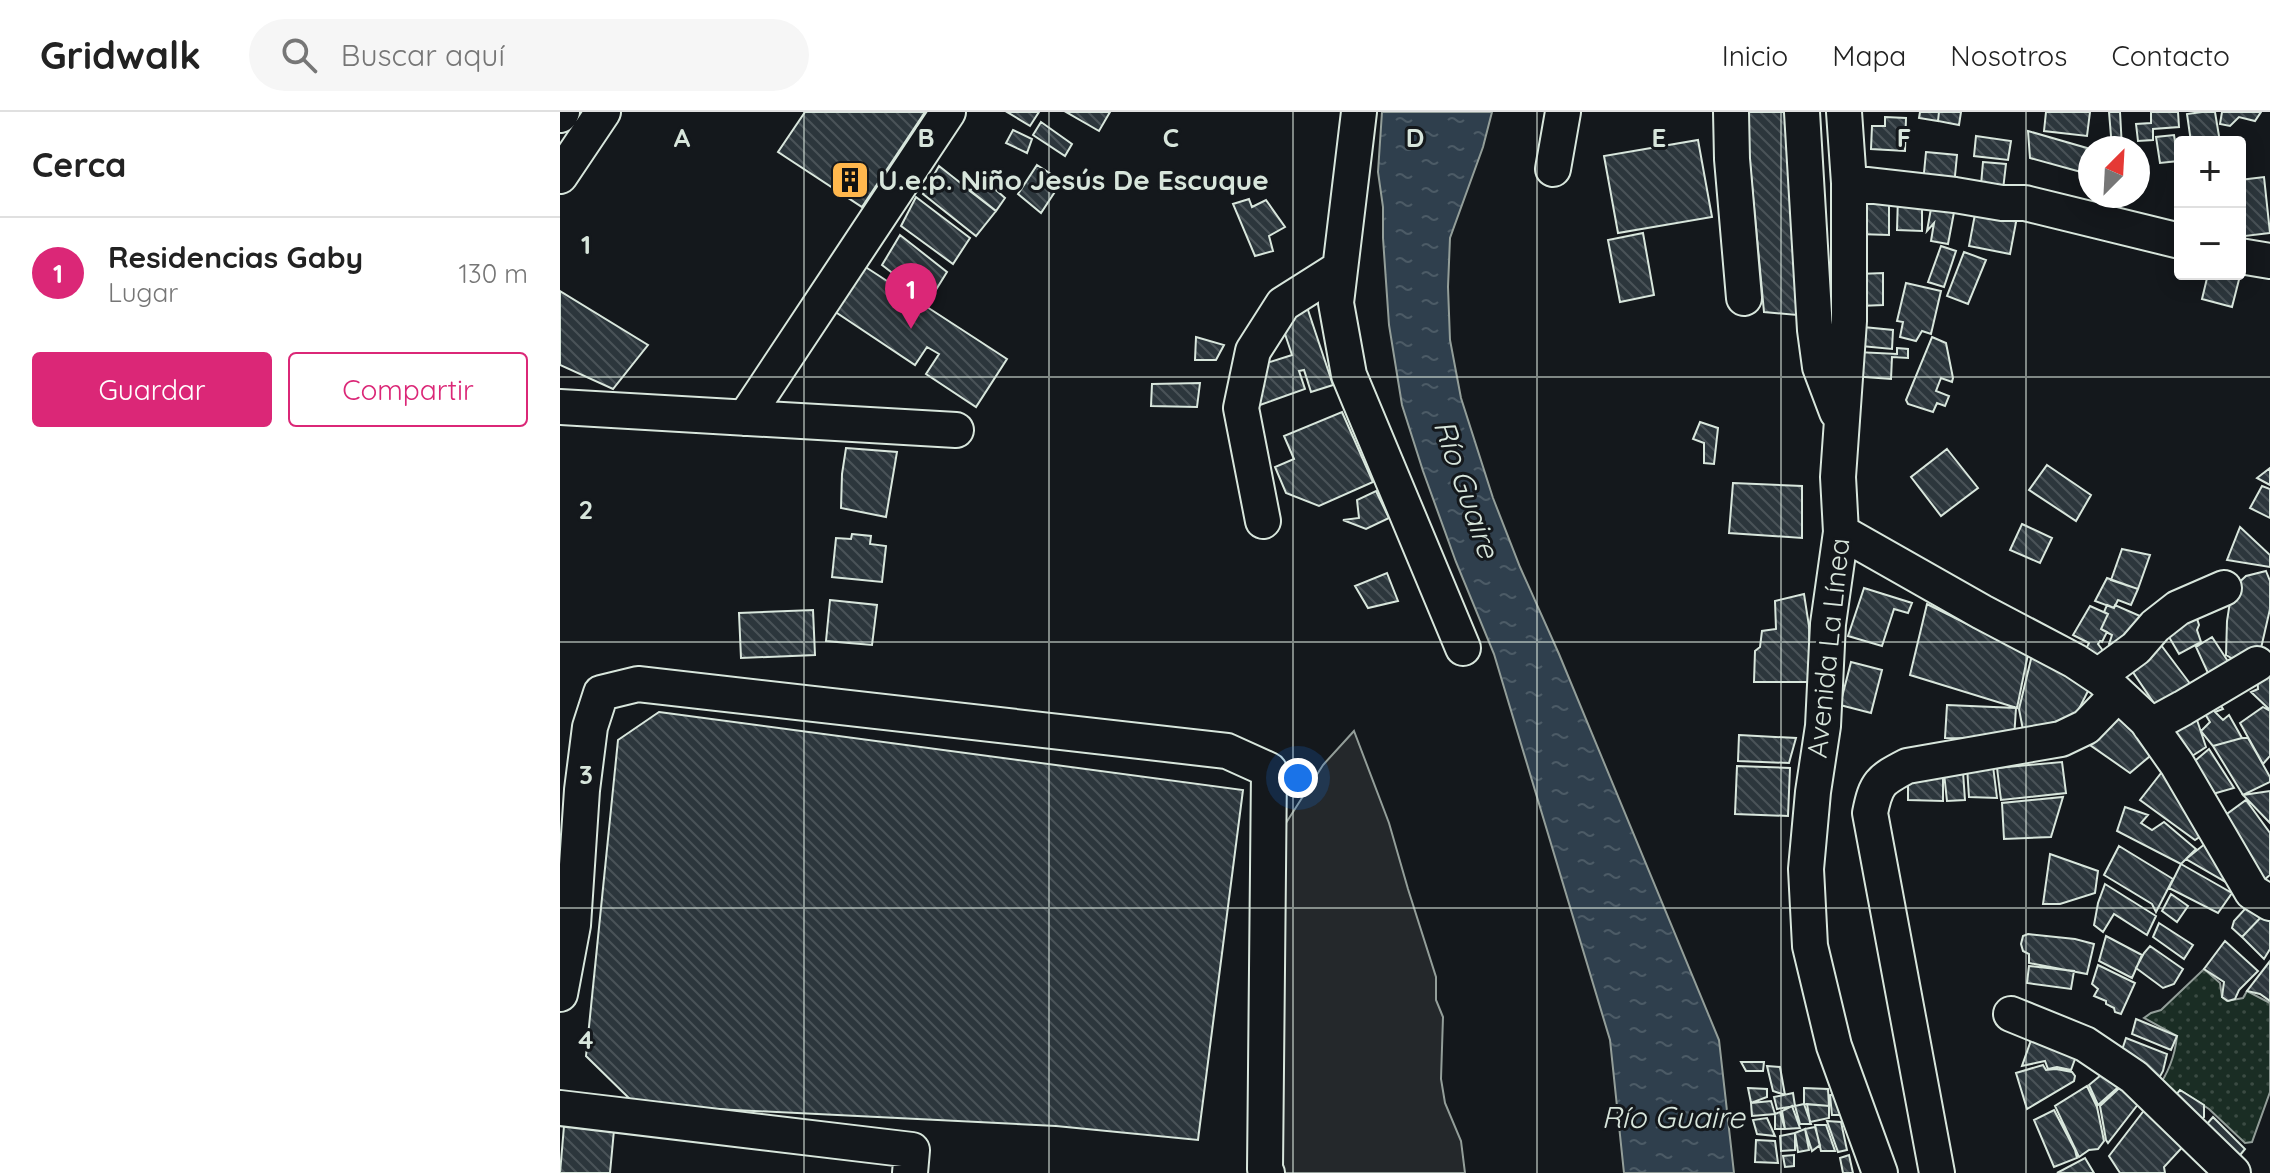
<!DOCTYPE html>
<html lang="es">
<head>
<meta charset="utf-8">
<style>
  :root { --surface:#fff; --page:#f6f6f6; --text:#222; --muted:#767676; --line:#e0e0e0; --accent:#db2777 }
  body { margin:0; font-family:Quicksand,sans-serif; background:var(--page); color:var(--text) }
  .controls { position:absolute; right:24px; top:24px; display:grid; overflow:hidden; border-radius:8px; box-shadow:0 4px 20px #0003 }
  .controls button { width:72px; height:72px; display:grid; place-items:center; padding:0; border:0; border-bottom:2px solid var(--line); background:var(--surface); color:var(--text); font:40px sans-serif }
  .compass { position:absolute; left:1518px; top:24px; width:72px; height:72px; border-radius:50%; background:var(--surface); box-shadow:0 4px 20px #0003; rotate:24deg }
  .you { position:absolute; left:738px; top:666px; width:28px; height:28px; margin:-20px; border:6px solid #fff; border-radius:50%; background:#1a73e8; box-shadow:0 0 0 12px #1a73e833 }
  .badge { display:grid; place-items:center; width:52px; height:52px; border-radius:50%; background:var(--accent); color:#fff; font-size:26px; font-weight:700 }
  .pin { position:absolute; translate:-50% -66px; filter:drop-shadow(0 2px 4px #0008) }
  .pin::after { content:''; position:absolute; top:42px; width:28px; height:24px; background:inherit; clip-path:polygon(0 0,100% 0,50% 100%) }
  .list { margin:0; padding:0; list-style:none }
  h2 { display:flex; justify-content:space-between; align-items:center; height:104px; margin:0; padding:0 32px; font-size:34px }
  h2 small { font-size:26px; font-weight:400; color:var(--muted) }
  .list li { display:grid; grid-template-columns:52px 1fr auto; gap:24px; align-items:center; box-sizing:border-box; height:112px; padding:0 32px; border-top:2px solid var(--line) }
  .list b { display:block; font-size:30px; white-space:nowrap }
  .list p { margin:0; font-size:26px; white-space:nowrap; color:var(--muted) }
  .list em { font-size:26px; font-style:normal; color:var(--muted) }
  .actions { display:flex; gap:16px; padding:24px 32px }
  .actions a { flex:1; padding:18px 0; border:2px solid var(--accent); border-radius:8px; text-align:center; font-size:28px; color:var(--accent) }
  .actions .main { background:var(--accent); color:#fff }
  .icon { flex:none; width:44px; height:44px; fill:none; stroke:currentColor; stroke-width:2; stroke-linecap:round; stroke-linejoin:round }
  .map { position:relative; flex:none; width:1710px; height:1061px; overflow:hidden }
  header { display:flex; align-items:center; gap:48px; box-sizing:border-box; height:112px; padding:0 40px; background:var(--surface); border-bottom:2px solid var(--line) }
  header strong { font-size:38px }
  nav { display:flex; gap:44px; margin-inline-start:auto; font-size:28px }
  .search { width:560px; height:72px; background:var(--page); display:flex; align-items:center; gap:20px; box-sizing:border-box; padding:0 28px; border-radius:44px; color:var(--muted); font-size:30px }
  main { display:flex }
  aside { flex:1; background:var(--surface) }
  .map>svg:first-child { display:block }
  .grass { fill:url(#grass-dots); stroke:#939e99; stroke-width:2 }
  .parking { fill:#24282b; stroke:#939e99; stroke-width:2 }
  .water { fill:url(#water-ripples); stroke:#939e99; stroke-width:2 }
  .building { fill:url(#building-back-hatch); stroke:#d8e6dc; stroke-width:2 }
  .lines { fill:none; stroke-linecap:round; stroke-linejoin:round }
  .minor-casing { stroke:#d8e6dc; stroke-width:38 }
  .minor { stroke:#14181c; stroke-width:34 }
  .grid { fill:none; stroke:#d8e6dc; stroke-width:2; stroke-opacity:0.55 }
  .labels { text-anchor:middle; stroke-width:6; stroke-linejoin:round; paint-order:stroke }
  .poi-label { font-size:28px; font-weight:bold; fill:#d8e6dc; stroke:#14181c; text-anchor:start }
  .street-label { font-size:28px; fill:#d8e6dc; stroke:#14181c }
  .water-label { font-size:30px; font-style:italic; fill:#d8e6dc; stroke:#14181c }
  .grid-label { font-size:26px; text-anchor:middle; font-weight:bold; fill:#d8e6dc; stroke:#14181c; stroke-width:6; stroke-linejoin:round; paint-order:stroke }
</style>
</head>
<body>
<header>
<strong>Gridwalk</strong>
<div class="search"><svg class="icon" aria-label="search" viewBox="0 0 24 24"><circle cx="10" cy="10" r="6"/><path d="M15 15l6 6"/></svg>Buscar aquí</div>
<nav><a>Inicio</a><a>Mapa</a><a>Nosotros</a><a>Contacto</a></nav>
</header>
<main>
<aside>
<h2>Cerca<small></small></h2>
<ul class="list">
<li><span class="badge">1</span><div><b>Residencias Gaby</b><p>Lugar</p></div><em>130 m</em></li>
</ul>
<div class="actions"><a class="main">Guardar</a><a>Compartir</a></div>
</aside>
<div class="map">
<svg width="1710" height="1061" viewBox="0 0 1710 1061">
  <defs>
    <pattern id="grass-dots" width="8" height="8" patternUnits="userSpaceOnUse" patternTransform="scale(2)"><rect width="8" height="8" fill="#1a2d24"/><path d="M2 2h.1M6 6h.1" fill="none" stroke="#3b4b43" stroke-width="1.8" stroke-linecap="round"/></pattern>
    <pattern id="water-ripples" width="26" height="14" patternUnits="userSpaceOnUse" patternTransform="scale(2)"><rect width="26" height="14" fill="#2f3f4d"/><path d="M2 4q2-2 4 0t4 0M15 11q2-2 4 0t4 0" fill="none" stroke="#4c5b66"/></pattern>
    <pattern id="building-back-hatch" width="6" height="6" patternUnits="userSpaceOnUse" patternTransform="scale(2)"><rect width="6" height="6" fill="#2c363c"/><path d="M-1 5l2 2M0 0l6 6M5-1l2 2" fill="none" stroke="#4a5358"/></pattern>
  </defs>
  <rect width="100%" height="100%" fill="#14181c"/>
  <path class="grass" d="M1644,857L1660,871L1662,885L1667,889L1683,886L1687,879L1710,891V980L1692,1030L1685,1031L1649,997L1620,978L1609,992L1596,978C1608,962 1615,943 1617,924L1584,906L1591,901L1601,898Z"/>
  <path class="parking" d="M794,619L829,711L848,777L876,865V888L883,905L881,967L885,991L901,1029L905,1061H716L717,725L763,653Z"/>
  <path class="water" d="M822,0H932L923,35L890,126L888,175L890,228L901,286L933,386L960,455L999,542L1159,928L1174,1061H1064L1050,928L934,542L896,450L863,359L842,293L829,213L823,126V95L818,60Z"/>
  <path class="building" d="M245,0H365L302,95L218,40Z
    M447,0H479L470,14Z
    M506,0H550L539,19Z
    M1185,0H1236L1237,203L1204,200Z
    M1360,0H1379L1378,9L1359,6Z
    M1379,0H1401L1399,13L1378,9Z
    M1486,0H1530L1527,24L1484,19Z
    M1549,0H1560L1562,36H1552Z
    M1591,0H1618L1619,15L1593,17V28L1578,29L1576,12L1591,11Z
    M1642,0H1655L1660,30H1631L1627,2Z
    M1662,0H1701L1695,9L1679,5L1670,14L1660,12Z
    M1325,5L1346,6L1345,39L1311,37L1312,14H1325Z
    M481,10L512,32L505,44L473,23Z
    M453,18L472,27L467,41L446,31Z
    M1468,19L1527,36L1521,60L1470,46Z
    M1614,23L1618,49L1600,51L1596,25Z
    M1416,24L1451,29L1448,48L1414,44Z
    M1138,28L1152,105L1058,121L1044,44Z
    M1366,40L1397,43L1394,74L1363,71Z
    M1423,50L1446,52L1442,86L1420,84Z
    M477,53L502,69L481,101L458,82Z
    M379,54L436,99L416,124L363,82Z
    M421,65L445,86L436,99L410,79Z
    M1704,65L1710,121L1685,124L1680,91V68Z
    M1338,84L1362,85V119L1337,118Z
    M356,85L410,126L393,152L341,114Z
    M689,87L692,95L706,88L725,115L709,124L713,139L695,144L673,92Z
    M1299,89L1329,90V123L1298,122Z
    M1372,91L1395,95L1388,132L1371,129L1374,111L1367,119Z
    M1416,97L1457,105L1450,142L1409,134Z
    M1083,121L1094,183L1060,190L1048,128Z
    M340,123L387,160L369,189L322,153Z
    M1381,134L1396,139L1384,175L1368,170Z
    M1404,140L1426,148L1408,192L1387,184Z
    M1680,147L1684,148L1672,195L1642,187L1648,162H1680Z
    M304,154L447,247L416,295L366,262L379,242L367,235L355,253L274,199Z
    M1323,161V193L1300,194L1299,162Z
    M1346,171L1381,179L1371,222L1362,219L1356,229L1340,225L1343,210L1337,209Z
    M0,179L88,233L53,277L0,253Z
    M747,195L773,273L751,280L744,258L739,259L745,277L697,294L694,255L732,243L719,204Z
    M1293,214L1333,218L1332,237L1291,233Z
    M636,225L664,233L656,248H635Z
    M1372,225L1386,231L1393,266L1392,270L1381,266L1376,279L1389,284L1385,294L1377,291L1373,300L1348,292L1346,288Z
    M1337,236L1348,237V246L1332,245L1331,267L1292,264L1297,240L1337,242Z
    M640,271L637,295L591,294L592,272Z
    M782,300L813,370L759,394L726,381L715,355L734,347L724,324Z
    M1140,310L1158,316L1154,352L1144,351V331L1133,327Z
    M286,336L337,340L326,405L281,396L282,362Z
    M1387,337L1418,376L1381,404L1351,365Z
    M1487,353L1531,383L1516,409L1469,378Z
    M1710,356V373L1697,366Z
    M1173,371L1242,374V426L1169,421Z
    M1702,374L1710,377V406L1690,396Z
    M816,379L829,406L806,417L783,408L799,406L797,388Z
    M1462,412L1492,426L1480,451L1450,438Z
    M1680,415L1710,443V455L1667,448Z
    M292,422L311,424L310,432L326,434L322,470L272,465L276,426L291,427Z
    M1562,437L1590,443L1578,477L1551,468Z
    M1706,459L1710,469V497L1699,545L1684,553L1666,543L1667,509L1672,477L1686,464Z
    M827,461L838,489L808,496L795,474Z
    M1547,466L1578,477L1571,493L1558,488L1554,496L1535,489Z
    M1304,476L1352,491L1348,501L1334,497L1322,534L1288,524Z
    M1244,482L1249,514L1250,570H1194L1195,539L1200,535L1202,519L1216,517L1215,489Z
    M270,488L317,493L312,533L266,529Z
    M1367,492L1468,542L1457,596L1350,563Z
    M1547,493L1554,496L1555,493L1589,508L1565,539L1549,532L1552,523L1541,517L1548,502L1544,500Z
    M1633,493L1639,513L1637,518L1641,530L1619,542L1602,513Z
    M1530,494L1548,502L1541,517L1547,520L1542,530L1540,529L1538,532L1544,540L1541,546L1526,537L1529,531L1513,523Z
    M253,498L255,543L181,546L179,501Z
    M1652,525L1673,557L1654,574L1636,535Z
    M1598,529L1634,577L1600,600L1566,550Z
    M1472,543L1508,560L1529,577L1515,605L1463,618L1459,597Z
    M1291,550L1322,558L1311,601L1280,593Z
    M1710,558V596L1709,597L1691,580L1698,577L1697,560Z
    M1655,584L1663,597L1655,600L1663,608L1669,603L1682,626L1653,634L1641,619L1650,610L1640,594Z
    M1387,593L1456,596L1454,627L1385,626Z
    M1703,595L1710,599V644L1703,652L1680,611Z
    M1633,596L1646,635L1629,646L1604,610Z
    M99,600L683,678L638,1028L496,1014L76,993L26,944L58,628Z
    M1564,600L1596,639L1570,661L1530,633Z
    M1179,623L1236,626L1229,651L1178,649Z
    M1682,626H1688L1710,665V670L1683,683L1653,634Z
    M1649,637L1674,676L1649,683L1630,653Z
    M1502,650L1506,681L1441,688L1437,656Z
    M1177,654L1230,656L1228,704L1175,702Z
    M1433,654L1437,686L1409,685L1407,655Z
    M1605,656L1644,722L1635,728L1580,688Z
    M1348,658L1383,659V689L1348,688Z
    M1403,660L1405,688L1387,689L1384,661Z
    M1710,679V711L1683,683Z
    M1503,685L1491,725L1444,727L1442,691Z
    M1686,688L1710,721V763L1704,768L1660,707Z
    M1565,695L1588,703L1581,711L1592,718L1604,710L1636,737L1621,752L1557,719Z
    M1651,727L1671,773L1626,747Z
    M1559,734L1613,767L1596,800L1592,792L1544,763Z
    M1490,742L1538,759L1535,781L1500,792H1483Z
    M1621,752L1672,781L1658,801L1609,776Z
    M1545,772L1596,804L1587,823L1554,802L1543,820L1534,813L1538,791Z
    M1611,782L1628,794L1617,810L1602,799Z
    M1694,787L1704,802L1682,825L1672,816L1674,809Z
    M1704,802L1710,806V837L1704,847L1682,825Z
    M1599,811L1633,833L1624,847L1593,825Z
    M1468,822L1515,827L1534,832L1527,862L1469,851V842L1463,839L1461,832L1463,824Z
    M1546,824L1582,843L1572,866L1539,849Z
    M1665,829L1698,859L1679,878L1675,887L1668,889L1662,885L1664,870L1644,857Z
    M1590,834L1623,857L1614,872L1603,876L1576,856L1584,841Z
    M1710,849V889L1700,882L1687,879Z
    M1538,853L1575,871L1561,902L1555,900L1554,896L1546,892V889L1534,884L1538,877L1532,872Z
    M1469,854L1514,859L1511,877L1467,871Z
    M1576,907L1617,924L1611,938L1572,922Z
    M1475,917L1519,936L1511,958L1497,955L1488,957L1485,949L1462,954Z
    M1566,926L1607,942L1603,959L1593,977L1558,950Z
    M1181,950H1204L1203,959H1186Z
    M1483,953L1486,958L1496,957L1512,960L1515,964L1514,969L1467,997L1456,961Z
    M1207,954L1220,955L1225,983L1213,979Z
    M1552,954L1564,970L1538,993L1529,973Z
    M1569,967L1586,982L1548,1031L1546,1028L1540,994Z
    M1527,974L1537,995L1544,1029L1538,1037L1529,1038L1519,1045L1495,994Z
    M1188,976L1207,977V985L1191,991Z
    M1244,976L1268,977L1269,994L1244,992Z
    M1620,978L1644,993V1005L1633,1015L1609,992Z
    M1233,981L1235,994L1217,997L1214,985Z
    M1278,982L1282,1003H1272L1270,983Z
    M1592,988L1629,1028L1604,1055L1605,1061H1560L1549,1044Z
    M1211,989L1215,1002L1192,1004L1191,991Z
    M1244,992L1251,1012H1240L1235,994Z
    M1247,992L1269,994V1006L1250,1010Z
    M1232,994L1240,1016L1225,1017L1222,999Z
    M1494,998L1515,1038L1517,1046L1494,1055L1474,1008Z
    M1220,1000L1225,1017H1215V1002Z
    M1653,1005L1685,1037L1672,1053L1640,1020Z
    M1207,1006L1215,1024L1197,1022L1193,1008Z
    M1267,1009L1281,1010L1287,1038L1278,1040Z
    M1255,1013H1266L1275,1039H1261Z
    M4,1014L54,1018L50,1061H0Z
    M1255,1015L1260,1033L1252,1039L1245,1017Z
    M1245,1017L1249,1038L1238,1040L1235,1021Z
    M1235,1021V1038L1221,1039L1220,1024Z
    M1196,1028L1215,1029L1218,1051L1195,1050Z
    M1234,1043V1054L1225,1055L1223,1044Z
    M1289,1043L1293,1061H1283L1280,1046Z
    M1525,1046L1534,1061H1497Z"/>
  <g class="lines">
    <g class="minor-casing">
      <path id="minor" d="M799,0L776,191L789,263L903,536
        M1171,0L1172,47L1184,186
        M1242,0L1255,218L1260,255L1277,300
        M1284,0L1289,71V209L1278,365L1281,420L1268,512L1263,614L1253,680L1246,757L1250,834L1274,934L1320,1061
        M0,3L2,0
        M993,57L1003,0
        M0,64L43,0
        M1289,71L1395,83L1442,91H1465L1620,129
        M1680,144L1710,149
        M0,295L396,318
        M185,306L388,0
        M703,409L681,296L693,239L723,192L780,156
        M1281,420L1422,500L1515,549L1542,567L1586,608L1617,652L1692,780L1710,791
        M1538,564L1576,536L1595,514L1618,496L1664,476
        M1590,614L1623,596L1697,552
        M0,882L13,813L22,678L30,615L41,581L78,572L667,639L709,658L705,1057L707,1061
        M1451,902L1525,932L1574,965L1673,1061
        M0,996L352,1038L350,1061
        M1377,1061L1310,701C1316,671 1320,668 1347,654L1501,627L1526,615L1558,582"/>
    </g>
    <use href="#minor" class="minor"/>
  </g>
  <path class="grid" d="M244,0V1061M489,0V1061M733,0V1061M977,0V1061M1221,0V1061M1466,0V1061M0,265H1710M0,530H1710M0,796H1710"/>
  <defs>
    <g id="building-square" transform="scale(2)"><rect x="-9" y="-9" width="18" height="18" rx="4" fill="#ffb74d" stroke="#14181c"/><path d="M-4-6H4V6H1V3H-1V6H-4ZM-2.5-4.3h1.7v1.8h-1.7ZM.8-4.3h1.7v1.8H.8ZM-2.5-1h1.7V.8h-1.7ZM.8-1h1.7V.8H.8Z" fill="#111"/></g>
  </defs>
  <g fill-rule="evenodd">
    <use href="#building-square" x="290" y="68"/>
  </g>
  <g class="labels">
    <g class="poi-label">
      <text x="318" y="78">U.e.p. Niño Jesús De Escuque</text>
    </g>
    <g class="street-label">
      <text transform="translate(1268 536) rotate(-84)" y="10">Avenida La Línea</text>
    </g>
    <g class="water-label">
      <text transform="translate(906 377) rotate(71)" y="10">Río Guaire</text>
      <text x="1113" y="1016">Río Guaire</text>
    </g>
  </g>
  <g class="grid-label">
    <text x="122" y="35">A</text>
    <text x="366" y="35">B</text>
    <text x="611" y="35">C</text>
    <text x="855" y="35">D</text>
    <text x="1099" y="35">E</text>
    <text x="1344" y="35">F</text>
    <text x="26" y="142">1</text>
    <text x="26" y="407">2</text>
    <text x="26" y="672">3</text>
    <text x="26" y="937">4</text>
  </g>
</svg>
<div class="controls">
<button>+</button>
<button>−</button>
</div>
<svg class="compass" viewBox="-18 -18 36 36"><path d="M0-13l5 13h-10z" fill="#e53935"/><path d="M0 13l5-13h-10z" fill="#767676"/></svg>
<div class="you"></div>
<div class="pin badge" style="left:351px;top:217px">1</div>
</div>
</main>
</body>
</html>
